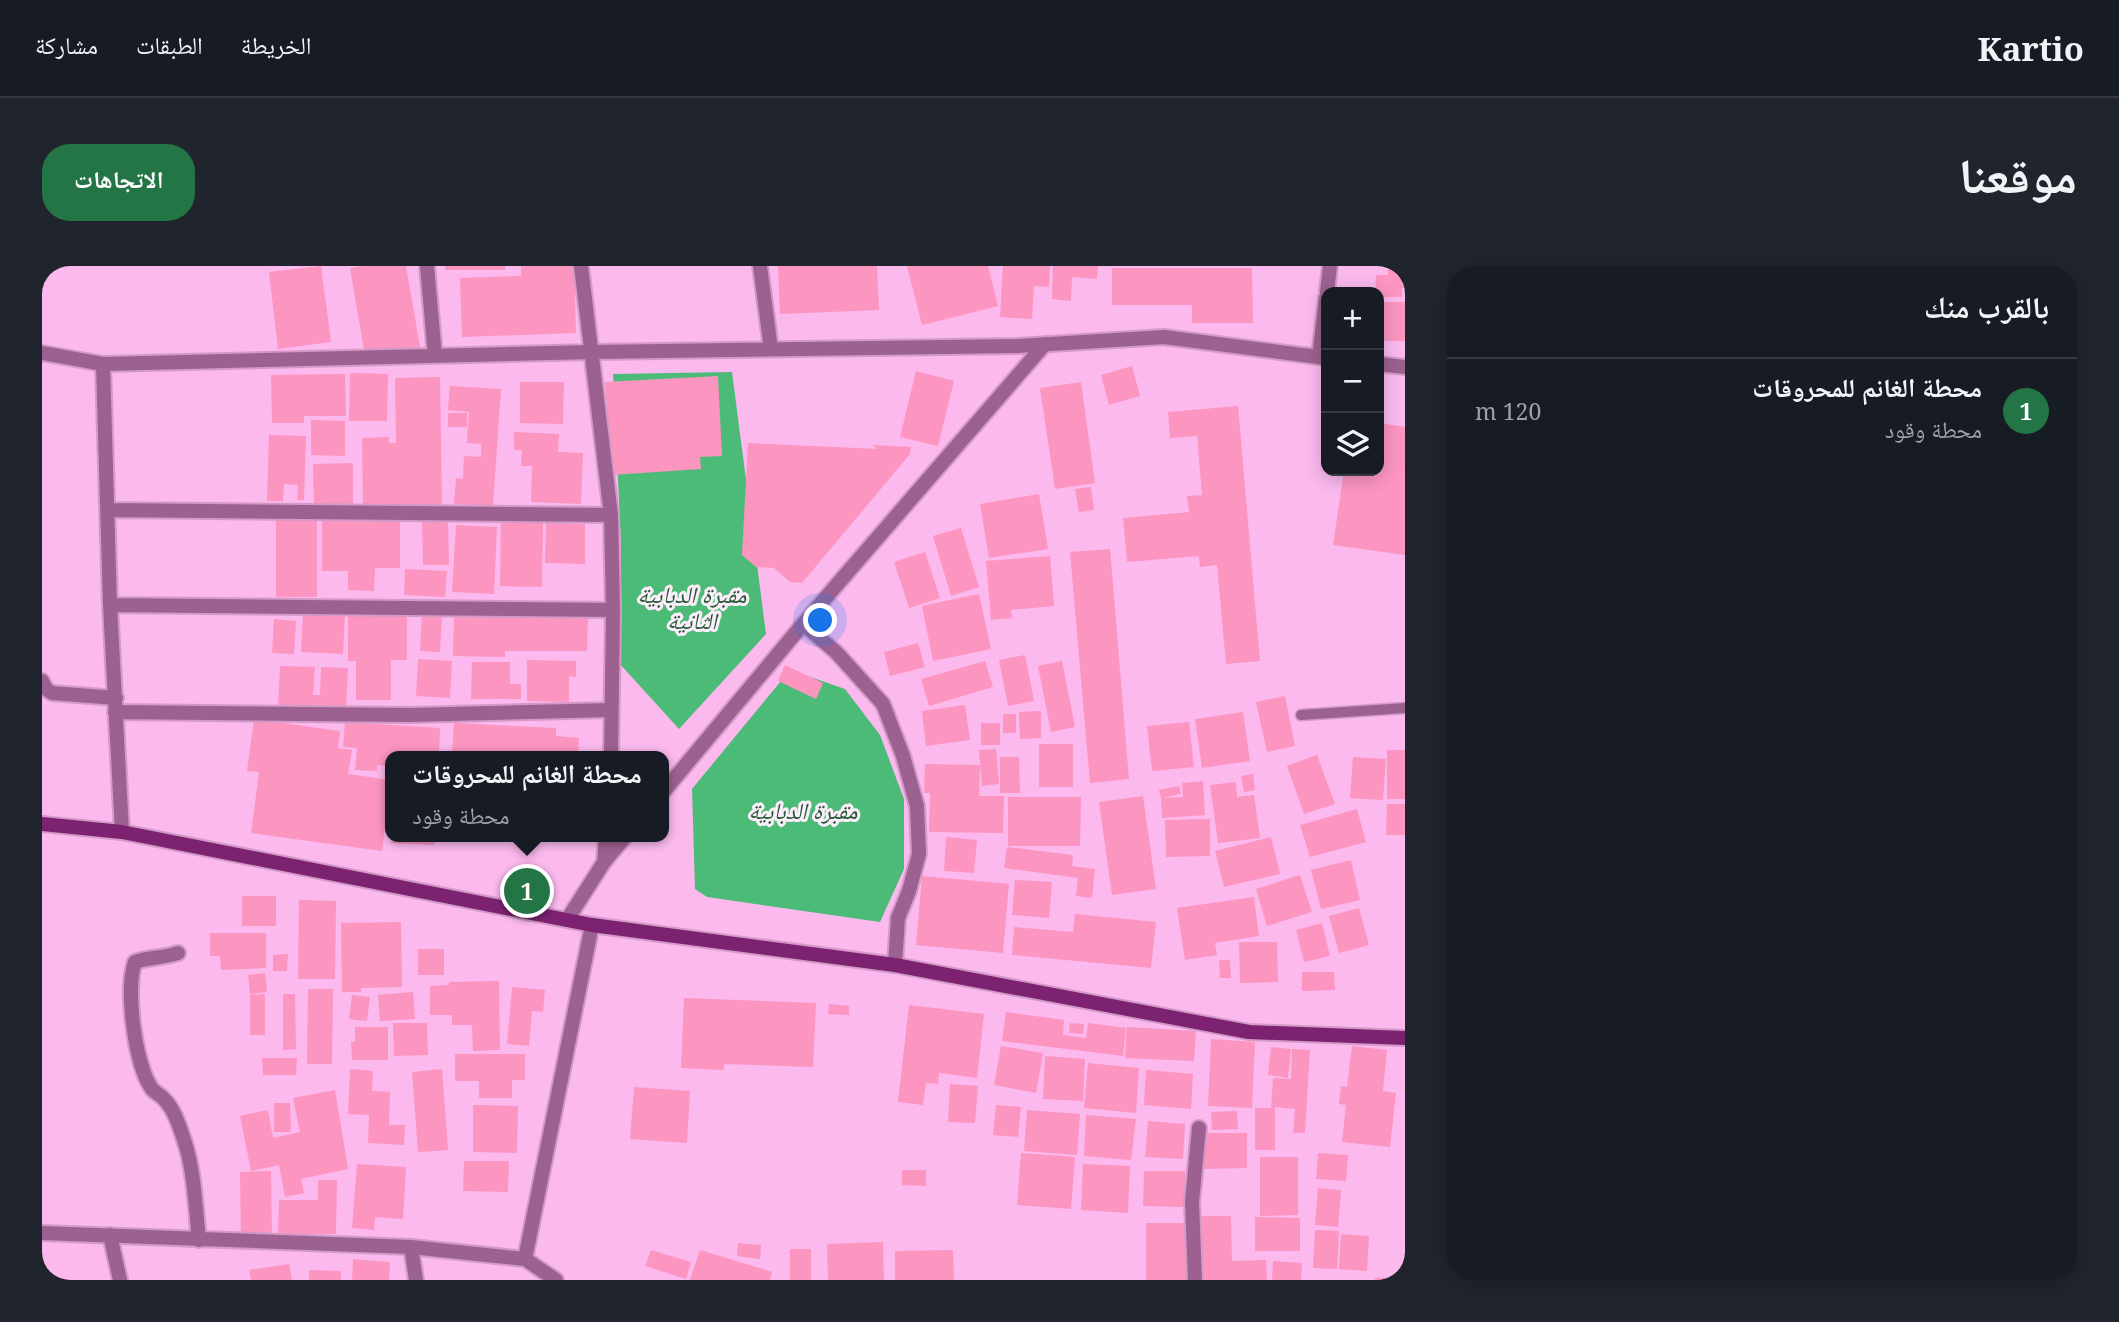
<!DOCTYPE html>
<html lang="ar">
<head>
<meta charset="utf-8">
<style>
  :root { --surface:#171b24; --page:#20242c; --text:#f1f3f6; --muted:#9ea1a6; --line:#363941; --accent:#247546 }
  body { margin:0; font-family:"Noto Serif","Noto Naskh Arabic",serif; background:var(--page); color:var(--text); direction:rtl }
  .controls { position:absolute; right:21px; top:21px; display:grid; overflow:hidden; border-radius:14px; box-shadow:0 4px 18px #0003 }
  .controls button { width:63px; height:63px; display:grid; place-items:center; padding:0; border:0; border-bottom:2px solid var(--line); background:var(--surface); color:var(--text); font:35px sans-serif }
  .you { position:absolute; left:779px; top:355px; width:24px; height:24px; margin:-18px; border:5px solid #fff; border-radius:50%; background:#1a73e8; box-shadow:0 0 0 10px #1a73e833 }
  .badge { display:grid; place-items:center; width:46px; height:46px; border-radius:50%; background:var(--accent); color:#fff; font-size:23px; font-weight:700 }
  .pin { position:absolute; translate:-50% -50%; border:4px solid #fff; box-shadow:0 2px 7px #0006 }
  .popup { position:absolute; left:343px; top:485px; width:284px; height:91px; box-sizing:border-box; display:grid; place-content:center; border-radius:14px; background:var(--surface); filter:drop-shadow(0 2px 5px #0005); font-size:23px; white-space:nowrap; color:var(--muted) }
  .popup b { font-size:26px; color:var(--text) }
  .popup::after { content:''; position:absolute; left:50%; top:100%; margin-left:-14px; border:14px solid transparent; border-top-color:var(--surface) }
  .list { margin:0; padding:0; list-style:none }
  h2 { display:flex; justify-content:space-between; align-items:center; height:91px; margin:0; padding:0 28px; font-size:30px }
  h2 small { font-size:23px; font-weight:400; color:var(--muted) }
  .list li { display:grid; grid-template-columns:46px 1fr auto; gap:21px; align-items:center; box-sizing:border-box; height:105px; padding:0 28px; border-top:2px solid var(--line) }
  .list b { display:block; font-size:26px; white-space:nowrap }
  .list p { margin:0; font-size:23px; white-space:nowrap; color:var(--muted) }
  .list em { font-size:23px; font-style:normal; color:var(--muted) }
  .icon { flex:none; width:38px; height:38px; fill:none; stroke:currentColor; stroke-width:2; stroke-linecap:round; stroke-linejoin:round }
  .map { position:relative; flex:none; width:1363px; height:1014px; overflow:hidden; direction:ltr; border-radius:28px }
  header { display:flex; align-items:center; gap:42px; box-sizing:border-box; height:98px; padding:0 35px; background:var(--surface); border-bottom:2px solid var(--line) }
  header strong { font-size:33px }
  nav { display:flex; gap:38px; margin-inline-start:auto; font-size:24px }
  .intro { display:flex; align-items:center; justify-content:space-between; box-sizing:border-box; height:168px; padding:0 42px }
  h1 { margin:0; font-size:49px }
  .button { padding:18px 32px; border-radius:28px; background:var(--accent); color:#fff; font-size:24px; font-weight:700 }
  main { display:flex; gap:42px; padding:0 42px }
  aside { flex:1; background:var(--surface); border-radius:28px; box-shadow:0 4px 18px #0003 }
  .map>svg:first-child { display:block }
  .green { fill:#4dbb78 }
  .building { fill:#fc95c0 }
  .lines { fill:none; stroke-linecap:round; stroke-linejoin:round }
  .lane-casing { stroke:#d39ac7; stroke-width:13 }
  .street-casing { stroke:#d39ac7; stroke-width:18 }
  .secondary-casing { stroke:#d39ac7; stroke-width:18 }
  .lane { stroke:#9c6191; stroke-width:10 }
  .street { stroke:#9c6191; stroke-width:14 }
  .secondary { stroke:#7d2271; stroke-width:14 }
  .labels { text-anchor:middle; stroke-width:6; stroke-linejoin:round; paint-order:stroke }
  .park-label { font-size:23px; font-style:italic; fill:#225736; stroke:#fceef8 }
</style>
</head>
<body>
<header>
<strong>Kartio</strong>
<nav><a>الخريطة</a><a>الطبقات</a><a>مشاركة</a></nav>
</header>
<div class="intro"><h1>موقعنا</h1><a class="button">الاتجاهات</a></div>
<main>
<aside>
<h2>بالقرب منك<small></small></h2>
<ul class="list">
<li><span class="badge">1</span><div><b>محطة الغانم للمحروقات</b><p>محطة وقود</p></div><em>120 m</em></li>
</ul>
</aside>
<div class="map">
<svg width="1363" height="1014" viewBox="0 0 1363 1014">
  <rect width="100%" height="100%" fill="#fbb9ee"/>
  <path class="green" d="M690,106L724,368L637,463L577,397L579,277L571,108Z
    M748,404L803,423L838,469L862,533V603L838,656L665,631L653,623L650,523Z"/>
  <path class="building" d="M279,0L289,76L236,83L227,6Z
    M321,0H364L378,81L323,90L308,2Z
    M403,0H463V4H403Z
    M479,0H532L534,67L420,71L418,12L479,10Z
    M736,0H835L837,44L738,48Z
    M865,0H946L956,40L880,59Z
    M961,0H1008L1007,21L992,20L990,53L958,51Z
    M1011,0H1056L1055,13L1030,11L1029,35L1010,33Z
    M1346,0H1363V22H1360V31H1337V26H1333L1334,9H1346Z
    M1070,2H1210L1211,57H1150V39H1070Z
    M1337,36H1363V75H1337Z
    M1090,100L1098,130L1067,139L1059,109Z
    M874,105L912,115L896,180L858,171Z
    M308,107L346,108L345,155H307Z
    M303,108L304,150H262V157H230L229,109Z
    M676,110L680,190L658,191L659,203L569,209L563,116Z
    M398,111L400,239L321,241L320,172L347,171V177H354L353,112Z
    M478,116H522L521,158L478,157Z
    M1039,116L1053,217L1013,223L998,122Z
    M408,120L459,123L451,240L412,238L414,212L421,213L422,190L439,191V178L425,177L427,146L406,144Z
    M1337,130L1342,131L1339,146L1337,145Z
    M1196,140L1218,395L1184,398L1175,299L1158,301L1157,290L1085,296L1081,252L1147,246L1145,230L1160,229L1155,170L1128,172L1126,146Z
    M406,147H425V161H406Z
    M269,154L303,155V190L269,189Z
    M1337,157L1363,161V289L1291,279L1302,205H1337Z
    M472,166L517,168L516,186L541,187L539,238L489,236L490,200H479L480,184H472Z
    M227,169L264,170L262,234H255L256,219L242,218L241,235H225Z
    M706,177L836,183L830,179L869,181L868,188L760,317L748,316L732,302L714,301L700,289Z
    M311,197V240L272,241L271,198Z
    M1049,221L1052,244L1037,246L1033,223Z
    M997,228L1006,283L947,292L938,238Z
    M234,253H275V331H234Z
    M280,253H358V302H333L332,325L306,324V305H280Z
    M406,253L407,299H381L380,254Z
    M459,255L501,256L500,321L458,320Z
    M504,257L543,258V298L503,297Z
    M414,259L455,261L452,328L410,326Z
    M919,262L937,321L909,330L891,270Z
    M1068,283L1087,513L1048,517L1028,286Z
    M883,286L898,332L867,342L852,296Z
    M1008,290L1012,340L969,344L970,352L949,354L944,295Z
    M363,303L405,305L403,331L362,329Z
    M937,328L949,383L891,395L880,340Z
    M261,345L303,347L301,388L259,386Z
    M380,347L400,348L398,386L378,385Z
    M412,349L546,351L545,385H463V391L411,390Z
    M306,350H365V394H349V434H314V395H306Z
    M232,353L254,355L252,388L230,387Z
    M876,377L883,401L848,410L842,386Z
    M983,389L992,435L966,440L957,394Z
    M376,393L410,395L408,432L374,430Z
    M485,394L534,395V411L527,410V436L485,435Z
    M943,395L951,421L887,440L879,413Z
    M1020,395L1033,461L1009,466L996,400Z
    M430,396H468V418H479V433H429Z
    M743,399L781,417L774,433L736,415Z
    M238,400L273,401L271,429H278L279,401L306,402L304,444L236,442Z
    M1243,430L1253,480L1225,486L1214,436Z
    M923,439L928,474L884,480L880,445Z
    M999,445V472L978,473L977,446Z
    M1201,446L1208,495L1160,502L1153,453Z
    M961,448H974V467H961Z
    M212,453L298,465L296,482L310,484L306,508L349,514L340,585L209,567L217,506L205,505Z
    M303,456L398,462L397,490H349V500L335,499V505L313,504L315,482L301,481Z
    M1147,456L1152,501L1110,505L1105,460Z
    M412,457L514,462V470L537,472L536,490H410Z
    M939,457H958V479H939Z
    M997,478H1031V521H997Z
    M954,483L957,518L940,520L937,484Z
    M1345,484H1363V533H1345Z
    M1275,489L1293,538L1262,548L1245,500Z
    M958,491H977L978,527H958Z
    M1311,491L1344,493L1341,534L1308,532Z
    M883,498L938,499L937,530H962L961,567L887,566L888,527H882Z
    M1211,508L1213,524L1202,526L1199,510Z
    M1161,515L1163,549L1120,552L1119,532L1141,531L1140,517Z
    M1194,516L1195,531L1212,529L1218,572L1176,577L1168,519Z
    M1137,520L1139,528L1119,532L1117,524Z
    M1101,530L1114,623L1070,629L1057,536Z
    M966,531H1039L1038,580H966Z
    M1345,538H1363V569H1344Z
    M1315,543L1324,576L1268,591L1258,559Z
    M1168,553V590L1124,591L1123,554Z
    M350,571H393L392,579L349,577Z
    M904,571L935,574L932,607L902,605Z
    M1229,571L1238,608L1182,621L1173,585Z
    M965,581L1031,589L1030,600L1053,603L1050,632L1034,630L1036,612L962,602Z
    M1309,594L1318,634L1279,643L1269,604Z
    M1258,609L1270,646L1225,660L1214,623Z
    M880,610L967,618L961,687L874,679Z
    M973,614L1010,616L1007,652L970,649Z
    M200,630H234V660H200Z
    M1212,631L1217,670L1173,677L1175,689L1143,694L1135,642Z
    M257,634L294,635L293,713H256Z
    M1317,642L1327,679L1297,687L1287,650Z
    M1033,648L1114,656L1109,702L970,689L972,661L1031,666Z
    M359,656L360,721L319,722V726H300L299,657Z
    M1280,657L1288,690L1262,696L1254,664Z
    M168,667H224V702L179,704L178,690H168Z
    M1197,676H1235L1236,716L1198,717Z
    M376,683H402V709H376Z
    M246,688L245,705H231V689Z
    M1177,694H1188L1189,712H1178Z
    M1260,706H1292L1293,724L1260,725Z
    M223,707L225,726L208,728L206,709Z
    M457,715L458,784L431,785L430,759H410V749H388V720L407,719V716Z
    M470,721L503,724L501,746L490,745L487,780L465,778Z
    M266,723H291L290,798H265Z
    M371,726L373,753L338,755L336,729Z
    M223,728V769H208V729Z
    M241,728H253L254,783L241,784Z
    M310,729L328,731L325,755L307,753Z
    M642,732L774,737L771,801L682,798V804L639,802Z
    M787,738L807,740V749L786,748Z
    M867,739L942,748L935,812L897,807L896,818L884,817L881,839L856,836Z
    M964,746L1022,754L1021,769L1044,772L1046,757L1084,762L1081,790L960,775Z
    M351,757H385L386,789L352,790Z
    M1028,757L1042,758L1041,768L1027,767Z
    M313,761H346V794H310L309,776H313Z
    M1085,761L1154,765L1152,795L1083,792Z
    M1169,773L1213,776L1210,842L1166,840Z
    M959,780L1001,787L994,827L952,819Z
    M1310,780L1345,784L1341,825L1354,827L1348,881L1300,876L1304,839L1297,838L1299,820L1305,821Z
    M1229,781L1249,783L1246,812L1226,809Z
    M1250,783L1268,784L1263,867H1251L1253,843L1233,841V884H1213V842H1229L1231,812L1249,813Z
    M413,788H483V814H470V832H437V815H413Z
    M1003,790L1043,793L1041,835L1001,833Z
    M220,792H255L254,809H221Z
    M1046,797L1097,802L1094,847L1042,842Z
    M308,803L331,805L330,825L348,826L347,859H363L362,879L326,877L327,849L306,848Z
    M400,803L406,884L376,886L370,806Z
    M1104,804L1151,808L1149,843L1102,839Z
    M908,818L936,820L933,857L906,856Z
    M592,821L648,825L645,877L588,873Z
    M293,824L306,903L259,913L262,927L243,931L237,899L209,905L198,850L226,844L231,872L258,866L251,832Z
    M232,837H248L249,866H232Z
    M431,839L476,840L475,887L431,886Z
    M954,839L979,841L976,871L951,869Z
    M985,844L1038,848L1035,889L982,885Z
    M1195,845L1196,863L1170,864L1169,846Z
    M1044,849L1094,853L1089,894L1042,890Z
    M1106,855L1143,858L1141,893L1103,891Z
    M1161,867H1205V902L1161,903Z
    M979,887L1033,891L1029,943L975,939Z
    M1276,887L1306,889L1304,915L1274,913Z
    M1218,891H1256V949L1218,950Z
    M422,895H467L466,926L421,925Z
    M315,898L364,901L361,953L333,951L332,964L310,962Z
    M1041,898L1088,900L1086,947L1039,944Z
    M860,904H884V920L860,919Z
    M229,905L230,974L199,975L198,906Z
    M1102,905H1143V941L1101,940Z
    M276,914H295L294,968H236L237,934H276Z
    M1276,922L1299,924L1296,961L1273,959Z
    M1159,950H1189L1190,995L1224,994L1225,1014H1160Z
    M1213,951L1258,952V985H1213Z
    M1104,957H1145V1014H1104Z
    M1273,964L1297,965L1295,1003L1271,1002Z
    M1299,968L1327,970L1325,1005L1297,1003Z
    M841,976L842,1014H786L785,978Z
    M696,977L719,979L718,993L695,990Z
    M748,983H769V1014H748Z
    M609,984L649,996L644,1013L603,1000Z
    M658,984L730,1006L728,1014H648Z
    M911,984L912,1014H853V985Z
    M311,993L348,996L347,1014H310Z
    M1231,995L1260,997L1259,1014H1230Z
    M247,998L250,1014H209L207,1004Z
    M267,1004L299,1005V1014H267Z
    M1353,1011V1014H1333V1012Z"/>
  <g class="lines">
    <g class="lane-casing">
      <path id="lane" d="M1259,449L1363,442"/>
    </g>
    <g class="street-casing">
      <path id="street" d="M385,0L393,90
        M539,0L569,249L571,344L569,490
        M718,0L729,83
        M1285,26L1288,0
        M0,87L61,98L551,86L976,80L1122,71L1284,92
        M1277,91L1284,32
        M61,98L68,339L80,566
        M1337,98L1363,101
        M67,244L569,249
        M68,339L571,344
        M761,358L794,386L841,438L861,490L875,540L877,588L867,625L856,652L853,699
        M0,415L4,423L10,427L74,432
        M73,446L369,449L569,444
        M622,525L761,358L1003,78
        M562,596L564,571
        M525,654L562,596L583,571
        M136,687C122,692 107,691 93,696C83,723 93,799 110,823C113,827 119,829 122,833C133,844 138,862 143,877C152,904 154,945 157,974
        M0,967L369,981L483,993L514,1014
        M68,969L78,1014
        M369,981L374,1014
        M483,993L550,659
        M1153,1014L1150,936L1157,862"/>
    </g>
    <g class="secondary-casing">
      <path id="secondary" d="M0,558L80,566L550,659L853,699L1207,766L1363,772"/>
    </g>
    <use href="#lane" class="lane"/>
    <use href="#street" class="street"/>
    <use href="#secondary" class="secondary"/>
  </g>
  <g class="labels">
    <g class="park-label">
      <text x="650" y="337">مقبرة الدبابية<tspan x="650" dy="26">الثانية</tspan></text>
      <text x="761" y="553">مقبرة الدبابية</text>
    </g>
  </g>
</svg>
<div class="controls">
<button>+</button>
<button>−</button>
<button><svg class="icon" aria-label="layers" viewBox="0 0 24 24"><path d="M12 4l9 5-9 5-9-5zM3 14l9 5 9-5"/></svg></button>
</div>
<div class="you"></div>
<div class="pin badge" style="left:485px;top:625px">1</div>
<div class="popup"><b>محطة الغانم للمحروقات</b>محطة وقود</div>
</div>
</main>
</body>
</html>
